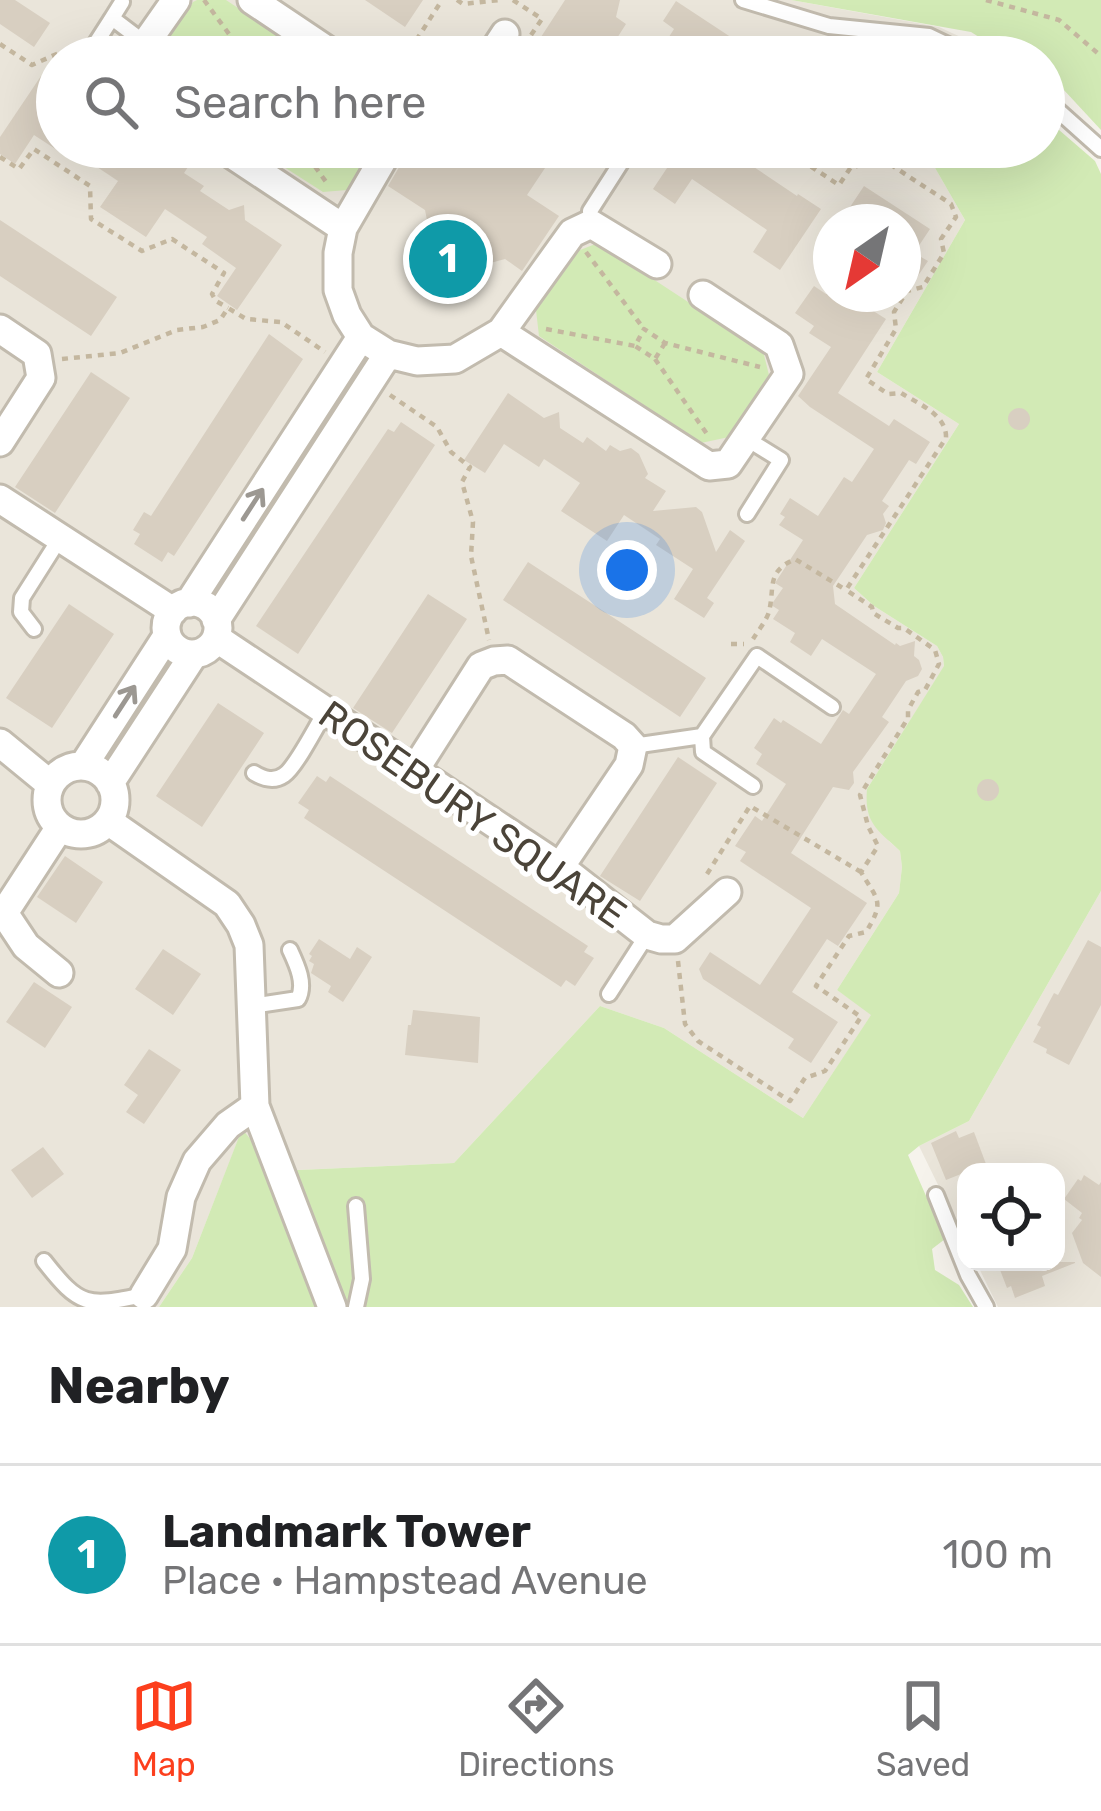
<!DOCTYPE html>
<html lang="en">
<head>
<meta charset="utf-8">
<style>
  :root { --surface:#fff; --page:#f6f6f6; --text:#202124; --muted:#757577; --line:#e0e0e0; --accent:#fc3f1d }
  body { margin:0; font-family:Rubik,sans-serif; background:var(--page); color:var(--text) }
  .controls { position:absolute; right:36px; bottom:36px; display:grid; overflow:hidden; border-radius:24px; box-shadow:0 12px 48px #0002 }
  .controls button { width:108px; height:108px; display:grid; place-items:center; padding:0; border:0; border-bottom:3px solid var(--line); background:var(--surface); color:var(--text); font:60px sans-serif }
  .compass { position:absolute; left:813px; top:204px; width:108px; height:108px; border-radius:50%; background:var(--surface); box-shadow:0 12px 48px #0002; rotate:214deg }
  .you { position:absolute; left:627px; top:570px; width:42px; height:42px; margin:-30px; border:9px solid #fff; border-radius:50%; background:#1a73e8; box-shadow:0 0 0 18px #1a73e833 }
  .badge { display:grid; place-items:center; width:78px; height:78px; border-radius:50%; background:var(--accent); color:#fff; font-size:39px; font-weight:700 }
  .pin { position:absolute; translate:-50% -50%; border:6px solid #fff; box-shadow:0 3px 12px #0006 }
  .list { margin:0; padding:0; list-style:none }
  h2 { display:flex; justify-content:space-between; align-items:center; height:156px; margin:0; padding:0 48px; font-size:51px }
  h2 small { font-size:39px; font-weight:400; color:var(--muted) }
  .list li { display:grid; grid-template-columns:78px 1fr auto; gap:36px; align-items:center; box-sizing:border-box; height:180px; padding:0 48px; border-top:3px solid var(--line) }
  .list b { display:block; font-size:45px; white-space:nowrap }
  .list p { margin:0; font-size:39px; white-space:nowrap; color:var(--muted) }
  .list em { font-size:39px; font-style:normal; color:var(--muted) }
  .icon { flex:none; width:66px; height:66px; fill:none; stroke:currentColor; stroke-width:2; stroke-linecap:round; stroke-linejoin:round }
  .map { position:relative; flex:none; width:1101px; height:1307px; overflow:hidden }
  .search { position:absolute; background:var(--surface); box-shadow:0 12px 48px #0002; left:36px; right:36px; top:36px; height:132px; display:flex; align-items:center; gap:30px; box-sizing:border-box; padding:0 42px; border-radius:66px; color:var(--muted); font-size:45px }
  .sheet { height:336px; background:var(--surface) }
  nav { display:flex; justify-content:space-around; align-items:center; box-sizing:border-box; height:168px; border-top:3px solid var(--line); background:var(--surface); font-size:33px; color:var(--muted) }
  nav a { display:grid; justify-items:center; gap:6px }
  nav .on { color:var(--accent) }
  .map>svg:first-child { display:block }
  .residential { fill:#eae5da; fill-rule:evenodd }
  .green { fill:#d2eab5 }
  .building { fill:#d8cfc1 }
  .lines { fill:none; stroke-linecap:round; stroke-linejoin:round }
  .lane-casing { stroke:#c2bbae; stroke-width:20 }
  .street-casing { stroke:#c2bbae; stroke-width:33 }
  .path { stroke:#c4b79f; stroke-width:4.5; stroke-dasharray:6 6; stroke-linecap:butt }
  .lane { stroke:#fff; stroke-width:14 }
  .street { stroke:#fff; stroke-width:27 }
  .oneway { stroke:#9c9892 }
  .labels { text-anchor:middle; stroke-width:10; stroke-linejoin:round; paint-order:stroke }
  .street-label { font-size:39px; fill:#4b4439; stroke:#fff }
</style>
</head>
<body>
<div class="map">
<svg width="1101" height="1307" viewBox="0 0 1101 1307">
  <rect width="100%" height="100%" fill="#f6f3ec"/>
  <path class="residential" d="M0,0H791L939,27L1004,57H932L880,44L878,57H57V147H923L965,220L877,372L959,424L854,588L874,606L937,646L943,657L944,667L867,789L889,841L900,851L902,867L899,893L837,990L872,1014L803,1118L664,1028L600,1006L454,1163L276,1171L242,1130L192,1258L159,1307H0ZM831,222H903V294H831Z
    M1101,891V1307H998L976,1262H1056V1172H966V1242L919,1146L969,1121Z"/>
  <path class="green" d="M197,0H226L312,57H156L193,2Z
    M791,0H1101V130L1063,89L1044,77V57H1011L971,32Z
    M1044,117L1095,161L1101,174V891L969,1121L919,1146L908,1155L945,1239L932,1249L935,1270L959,1285L973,1307H159L192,1258L242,1129L277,1171L454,1163L600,1006L664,1028L803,1118L871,1015L837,990L899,893L902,867L900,851C878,830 864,824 867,789L944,666L943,657L937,646L874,606L854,588L959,424L877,372L965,220L923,147H1044Z
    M253,147H374L347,190L323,192Z
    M598,243L763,351L770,379L729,437L701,443L539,336L536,310L575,252Z"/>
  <path class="building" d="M0,0H15L50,23L34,47L0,24Z
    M365,0H423L405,27Z
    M565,0H620L616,17L626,24L605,57H528Z
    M676,1L761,57H656L674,29L663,21Z
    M41,76L57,86V150L34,135L15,164L0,154V137Z
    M67,147H176L178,160L188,167L184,173L204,186L200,191L229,210L244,205L245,220L282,245L237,310L217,296L236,268L202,244L207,237L165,209L146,237L100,207L118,181Z
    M411,147H559L527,195L559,216L522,271L505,259L450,274L430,261L434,256L425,210L388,186Z
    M681,147H724L797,196L798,194L821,209L780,270L753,252L767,230L692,179L675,204L653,189Z
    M864,186L930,229L914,253L928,261L903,298V222H865L848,210Z
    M0,220L117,297L91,336L0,276Z
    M814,286L826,294H876L867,307L886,319L838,393L889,426L894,419L930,442L916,464L909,460L882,501L889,506L883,514L886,523L883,530L867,535L833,586L835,604L895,645L896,643L900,646L915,641L914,656L919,660L922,669L918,676L906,681L882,717L889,722L853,772L854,783L849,790L833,787L791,853L867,903L838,946L827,939L792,992L838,1022L811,1063L788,1048L794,1039L703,979L699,969L710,952L760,985L811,908L740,861L746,852L735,846L755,816L762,821L786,784L756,764L762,754L754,748L774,718L781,723L783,720L821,744L843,710L849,714L876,674L822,639L811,656L790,642L795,633L773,619L779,610L771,605L783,588L775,583L803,540L779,525L785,517L780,514L790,498L818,516L844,477L852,482L874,449L810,407L798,396L831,347L809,333L814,326L795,313Z
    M269,334L303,359L174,556L168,552L162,562L134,544L140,534L133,530L144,512L151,516Z
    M91,372L130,398L55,513L15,487Z
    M508,393L544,418L559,412L560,428L583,443L587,437L606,451L610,445L620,451L631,448L639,454L648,474L645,478L666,491L653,511L696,507L702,512L716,552L730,530L745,541L707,598L714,603L704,618L674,599L693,569L656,545L660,539L624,515L607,541L561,511L580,483L544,459L539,467L504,444L485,473L464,460Z
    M1008 419a11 11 0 1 1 22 0a11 11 0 1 1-22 0Z
    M401,422L435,445L298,654L256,626L388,429L394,432Z
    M528,562L706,678L680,717L503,600Z
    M428,594L467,619L392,733L353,708Z
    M69,604L114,634L52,728L6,698Z
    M218,703L264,733L202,827L156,796Z
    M678,757L717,783L640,901L600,876Z
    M317,776L326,782L330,776L588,946L584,952L594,958L575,986L566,980L561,987L304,818L309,810L298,803Z
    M977 790a11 11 0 1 1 22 0a11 11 0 1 1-22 0Z
    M65,856L103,882L76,923L37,897Z
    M319,939L350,959L357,947L372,957L343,1002L328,992L331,986L311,973L314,964L309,961L312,956L309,954Z
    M1088,940L1101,947V1005L1069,1065L1046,1053L1047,1049L1033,1042L1041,1027L1037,1025L1054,993L1058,995Z
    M163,949L201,974L173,1015L135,989Z
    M34,982L72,1007L45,1048L6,1022Z
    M413,1010L480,1017L478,1063L405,1055L408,1025H411Z
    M149,1049L181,1070L144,1124L126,1112L138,1095L124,1085Z
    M956,1131L959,1138L974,1132L989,1172H966L946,1180L931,1143Z
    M43,1147L64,1174L32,1198L11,1170Z
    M1084,1175L1099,1185L1101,1182V1277L1083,1263L1072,1233L1082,1220L1079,1218L1082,1213L1064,1199L1078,1179L1081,1181Z
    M997,1262H1075V1263L1042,1276L1045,1286L1015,1298L1011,1286L1007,1288Z"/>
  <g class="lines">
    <g class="lane-casing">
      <path id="lane" d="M743,0L829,26L929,36L973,57
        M112,18L122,2
        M87,57L112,18L145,43
        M1044,98L1101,149
        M591,224L590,211L631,147
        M747,439L781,460L747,514
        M34,629L21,612L22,598L60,538
        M702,736L703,752L753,786
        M633,746L702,736L757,656L832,707
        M254,773C264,779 274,782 284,775C295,768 317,726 325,712
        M609,994L647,935
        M252,1006L298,999C306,984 297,965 290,950
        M936,1195L968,1275L986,1307
        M44,1261C80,1307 87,1307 144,1295
        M356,1307L362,1279L356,1206"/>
    </g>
    <g class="street-casing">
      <path id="street" d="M252,0L337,57
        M136,57L176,0
        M490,57L505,34
        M221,147L343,228
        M390,147L343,228L338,253V290L347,315L361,337L388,354L417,361L455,359L501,332L572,233L591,224L657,264
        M0,329L37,354L41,378L0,442
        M501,332L709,466L728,464L789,374L779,345L703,295
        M0,499L173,611
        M166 628a26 26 0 1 1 52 0a26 26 0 1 1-52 0Z
        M189,603L361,337
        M216,620L388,354
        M216,638L560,867L647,935L661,939H675L727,892
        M0,743L50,784
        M47 800a34 34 0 1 1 68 0a34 34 0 1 1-68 0Z
        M83,766L167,636
        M414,771L481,666L494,661L508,660L624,736L633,746L629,765L560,867
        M110,783L194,654
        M108,821L227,904L241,925L249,945L255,1106L332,1307
        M0,912L4,913L26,946L59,973
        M4,913L60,827
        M144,1295L172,1249L181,1197L197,1161L228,1125L255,1106"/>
    </g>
    <path class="path" d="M204,0L246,57
      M457,0L463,4L499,0
      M513,0L542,19L531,35
      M986,0L1059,20L1101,56
      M0,44L32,65L59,53L65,57
      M420,57L410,50L442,0
      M301,147L329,186
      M0,157L19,169L34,149L90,186L91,219L142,251L172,239L224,273L212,294L216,301L228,308
      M586,252L644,329
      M546,329L635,346
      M665,343L655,359L635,346L644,329L665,343L760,367
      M62,359L120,353L177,330L203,327L220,320L228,308L246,319L281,322L325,352
      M655,359L707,434
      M390,395L437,427L451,452L470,467L462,482L473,522L471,556L489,640
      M753,639C758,631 766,621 769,612C775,586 766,572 795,559L846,590
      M731,644H744
      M707,874L750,806L861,872
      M678,961L685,1024L698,1041L790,1101L805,1078L825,1071L861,1017L816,986L849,936L866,932C885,901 878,901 861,872L878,846L868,826L860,795L908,718V710L918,692L925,690L939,664L935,650L904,628H898L873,613L872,607L846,590L946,438C947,415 919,404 901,393L888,394L866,379L896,329L894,312L907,291L923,287L944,253L941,239L956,217L951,204L885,161L851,167L839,185L781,147"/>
    <use href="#lane" class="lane"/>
    <use href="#street" class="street"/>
  </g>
  <defs><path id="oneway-shaft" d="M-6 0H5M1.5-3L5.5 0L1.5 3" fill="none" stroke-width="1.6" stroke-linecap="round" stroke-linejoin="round" transform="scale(3)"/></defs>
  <g class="oneway">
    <use href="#oneway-shaft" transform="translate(253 504) rotate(-57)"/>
    <use href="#oneway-shaft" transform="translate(125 701) rotate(-57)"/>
  </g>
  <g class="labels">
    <g class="street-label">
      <text transform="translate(473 814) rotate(35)" y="14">ROSEBURY SQUARE</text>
    </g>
  </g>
</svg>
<div class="controls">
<button><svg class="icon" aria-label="locate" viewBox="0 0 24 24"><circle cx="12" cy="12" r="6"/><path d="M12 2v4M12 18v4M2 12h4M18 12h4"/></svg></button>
</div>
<svg class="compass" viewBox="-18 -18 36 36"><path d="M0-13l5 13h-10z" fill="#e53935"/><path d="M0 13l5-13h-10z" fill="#757577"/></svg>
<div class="you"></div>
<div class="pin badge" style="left:448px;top:259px;background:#0f9aa8">1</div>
<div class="search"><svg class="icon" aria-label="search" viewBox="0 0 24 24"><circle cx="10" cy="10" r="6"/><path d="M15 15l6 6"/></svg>Search here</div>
</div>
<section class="sheet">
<h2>Nearby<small></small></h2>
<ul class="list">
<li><span class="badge" style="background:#0f9aa8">1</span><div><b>Landmark Tower</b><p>Place · Hampstead Avenue</p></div><em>100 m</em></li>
</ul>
</section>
<nav>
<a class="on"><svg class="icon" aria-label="map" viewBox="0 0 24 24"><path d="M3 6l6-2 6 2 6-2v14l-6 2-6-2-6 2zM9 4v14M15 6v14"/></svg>Map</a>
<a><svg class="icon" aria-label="directions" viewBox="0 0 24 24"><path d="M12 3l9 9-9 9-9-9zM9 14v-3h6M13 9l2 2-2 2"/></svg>Directions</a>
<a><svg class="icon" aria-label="saved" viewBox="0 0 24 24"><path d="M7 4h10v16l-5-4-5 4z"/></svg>Saved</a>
</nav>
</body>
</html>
